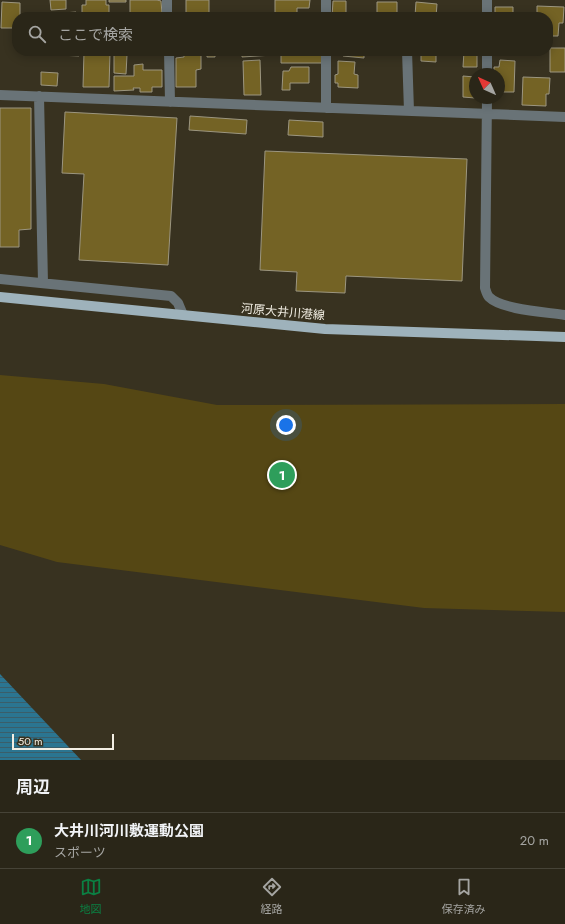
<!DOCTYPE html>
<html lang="ja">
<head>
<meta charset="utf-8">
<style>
  :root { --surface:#2a2618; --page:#322e21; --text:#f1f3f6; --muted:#a5a5a2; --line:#464337; --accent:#0b8043 }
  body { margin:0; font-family:Jost,"Noto Sans JP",sans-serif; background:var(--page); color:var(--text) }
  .compass { position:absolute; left:469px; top:68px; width:36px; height:36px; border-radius:50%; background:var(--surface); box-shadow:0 2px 10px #0003; rotate:315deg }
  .scale { position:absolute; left:12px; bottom:10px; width:102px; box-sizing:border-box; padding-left:4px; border:2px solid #f2eee3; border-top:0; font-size:11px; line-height:14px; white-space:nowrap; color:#f2eee3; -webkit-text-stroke:3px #383220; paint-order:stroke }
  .you { position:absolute; left:286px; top:425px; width:14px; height:14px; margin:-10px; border:3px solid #fff; border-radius:50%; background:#1a73e8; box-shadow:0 0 0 6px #1a73e833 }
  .badge { display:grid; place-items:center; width:26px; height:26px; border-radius:50%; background:var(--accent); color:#fff; font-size:13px; font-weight:700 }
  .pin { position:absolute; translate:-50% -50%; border:2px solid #fff; box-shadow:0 1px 4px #0006 }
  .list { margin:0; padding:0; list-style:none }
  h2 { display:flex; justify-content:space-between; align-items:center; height:52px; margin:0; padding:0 16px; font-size:17px }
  h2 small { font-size:13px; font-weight:400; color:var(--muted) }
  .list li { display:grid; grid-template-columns:26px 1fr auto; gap:12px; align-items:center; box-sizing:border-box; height:56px; padding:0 16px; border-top:1px solid var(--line) }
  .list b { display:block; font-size:15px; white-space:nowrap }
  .list p { margin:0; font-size:13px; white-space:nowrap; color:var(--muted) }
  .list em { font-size:13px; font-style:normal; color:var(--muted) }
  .icon { flex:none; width:22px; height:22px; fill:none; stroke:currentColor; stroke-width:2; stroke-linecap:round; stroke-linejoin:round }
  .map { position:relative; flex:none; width:565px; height:760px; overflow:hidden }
  .search { position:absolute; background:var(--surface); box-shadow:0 2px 10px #0003; left:12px; right:12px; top:12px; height:44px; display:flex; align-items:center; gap:10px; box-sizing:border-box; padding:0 14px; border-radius:16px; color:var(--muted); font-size:15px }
  .sheet { height:108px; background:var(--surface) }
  nav { display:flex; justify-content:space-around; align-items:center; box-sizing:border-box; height:56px; border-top:1px solid var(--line); background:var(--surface); font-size:11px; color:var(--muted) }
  nav a { display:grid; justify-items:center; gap:2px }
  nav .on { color:var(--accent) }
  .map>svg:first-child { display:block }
  .garden { fill:#554714 }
  .water { fill:url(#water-rules) }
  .building { fill:#746325; stroke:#9c9680 }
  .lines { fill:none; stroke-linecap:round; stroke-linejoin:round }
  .minor { stroke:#697377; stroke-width:10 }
  .major { stroke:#9eb2bb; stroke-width:10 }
  .labels { text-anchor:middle; stroke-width:4; stroke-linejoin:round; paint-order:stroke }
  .street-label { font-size:12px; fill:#f2eee3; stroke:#383220 }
</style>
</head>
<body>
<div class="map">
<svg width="565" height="760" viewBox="0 0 565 760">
  <defs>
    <pattern id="water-rules" width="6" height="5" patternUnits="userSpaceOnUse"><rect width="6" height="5" fill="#2b7591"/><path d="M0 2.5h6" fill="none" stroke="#3a5e6a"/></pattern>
  </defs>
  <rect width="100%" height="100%" fill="#383220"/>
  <path class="garden" d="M0,375L104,384L217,405L565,404V612L424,608L57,562L0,545Z"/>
  <path class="water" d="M0,674L81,760H0Z"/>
  <path class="building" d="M50,0H66V9L51,10Z
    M86,0H106V5H109V16H106V17H82V5H86Z
    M109,0H126V2H109Z
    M130,0H157L161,1L162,14L130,15Z
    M186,0H209V15L186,14Z
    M275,0H310L309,8H297V17H275Z
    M333,1H346V17H332Z
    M2,2L20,3V17H17V28H1Z
    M377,2H397V16L390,15V17H377Z
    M416,2L437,4L436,17L415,16Z
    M537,6L564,7L563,23H559L558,36H548V17H537Z
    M495,7H513V17H495Z
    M76,12V17H50V14Z
    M550,48H565V72H550Z
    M59,51H78L79,56L59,55Z
    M184,51H201V69L196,70V87H176V58L184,57Z
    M207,51H215V57H207Z
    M242,51H272L273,55L242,57Z
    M281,51H306L307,53H322V63H281Z
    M343,51H364V58L343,56Z
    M421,51H436V62L421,61Z
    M464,51H477V67H463Z
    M496,51H515V53H496Z
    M84,52L110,53L109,87H83Z
    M114,55H127L126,74L114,73Z
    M260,60L261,95H244L243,61Z
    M500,60L515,61L514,92H499V74H494V67H499Z
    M338,61L355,62L354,74L358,75V88L338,87V83H335V75L338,74Z
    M143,64V70H162V87H152V92H140V88H133L134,90L114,91V76H134V65Z
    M291,67H309V83H290V90H282L283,71H289Z
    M41,72L58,73L57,86L41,85Z
    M463,76L475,77V98L463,97Z
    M523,77L550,78L549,94H546V106L522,105Z
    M0,108H31V229L19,230V247H0Z
    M65,112L177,118L168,265L79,260L84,174L62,173Z
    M190,116L247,120L246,134L189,130Z
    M289,120L323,122V137L288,135Z
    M265,151L467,159L462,281L346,276L345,293L296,291L297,272L260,270Z"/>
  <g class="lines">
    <path class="minor" d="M167,0V17
      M487,0V17
      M326,17V0
      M169,51L170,102
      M407,51L409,111
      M487,51V74
      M0,95L565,117
      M39,96L43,283
      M487,98L485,288C486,291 487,295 489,297C502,310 546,312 565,315
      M326,108V51
      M0,279L171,296L178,303L183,315"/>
    <path class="major" d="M0,297L325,329L565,337"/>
  </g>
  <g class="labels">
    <g class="street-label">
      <text transform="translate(283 312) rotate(5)" y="4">河原大井川港線</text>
    </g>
  </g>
</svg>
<svg class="compass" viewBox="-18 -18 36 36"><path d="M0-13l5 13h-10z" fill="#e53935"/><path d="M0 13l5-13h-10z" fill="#a5a5a2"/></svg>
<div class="scale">50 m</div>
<div class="you"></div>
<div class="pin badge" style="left:282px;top:475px;background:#2e9e5b">1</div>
<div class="search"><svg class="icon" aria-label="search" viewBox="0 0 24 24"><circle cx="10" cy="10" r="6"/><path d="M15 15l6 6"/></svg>ここで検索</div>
</div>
<section class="sheet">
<h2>周辺<small></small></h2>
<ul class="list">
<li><span class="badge" style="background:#2e9e5b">1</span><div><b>大井川河川敷運動公園</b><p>スポーツ</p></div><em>20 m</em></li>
</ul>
</section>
<nav>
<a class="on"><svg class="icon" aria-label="map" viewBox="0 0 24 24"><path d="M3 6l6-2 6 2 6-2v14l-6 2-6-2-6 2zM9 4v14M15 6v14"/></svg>地図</a>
<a><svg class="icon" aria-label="directions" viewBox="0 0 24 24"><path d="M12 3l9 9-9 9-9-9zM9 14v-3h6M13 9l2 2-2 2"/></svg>経路</a>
<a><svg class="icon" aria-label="saved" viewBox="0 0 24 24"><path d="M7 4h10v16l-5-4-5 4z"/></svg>保存済み</a>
</nav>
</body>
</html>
